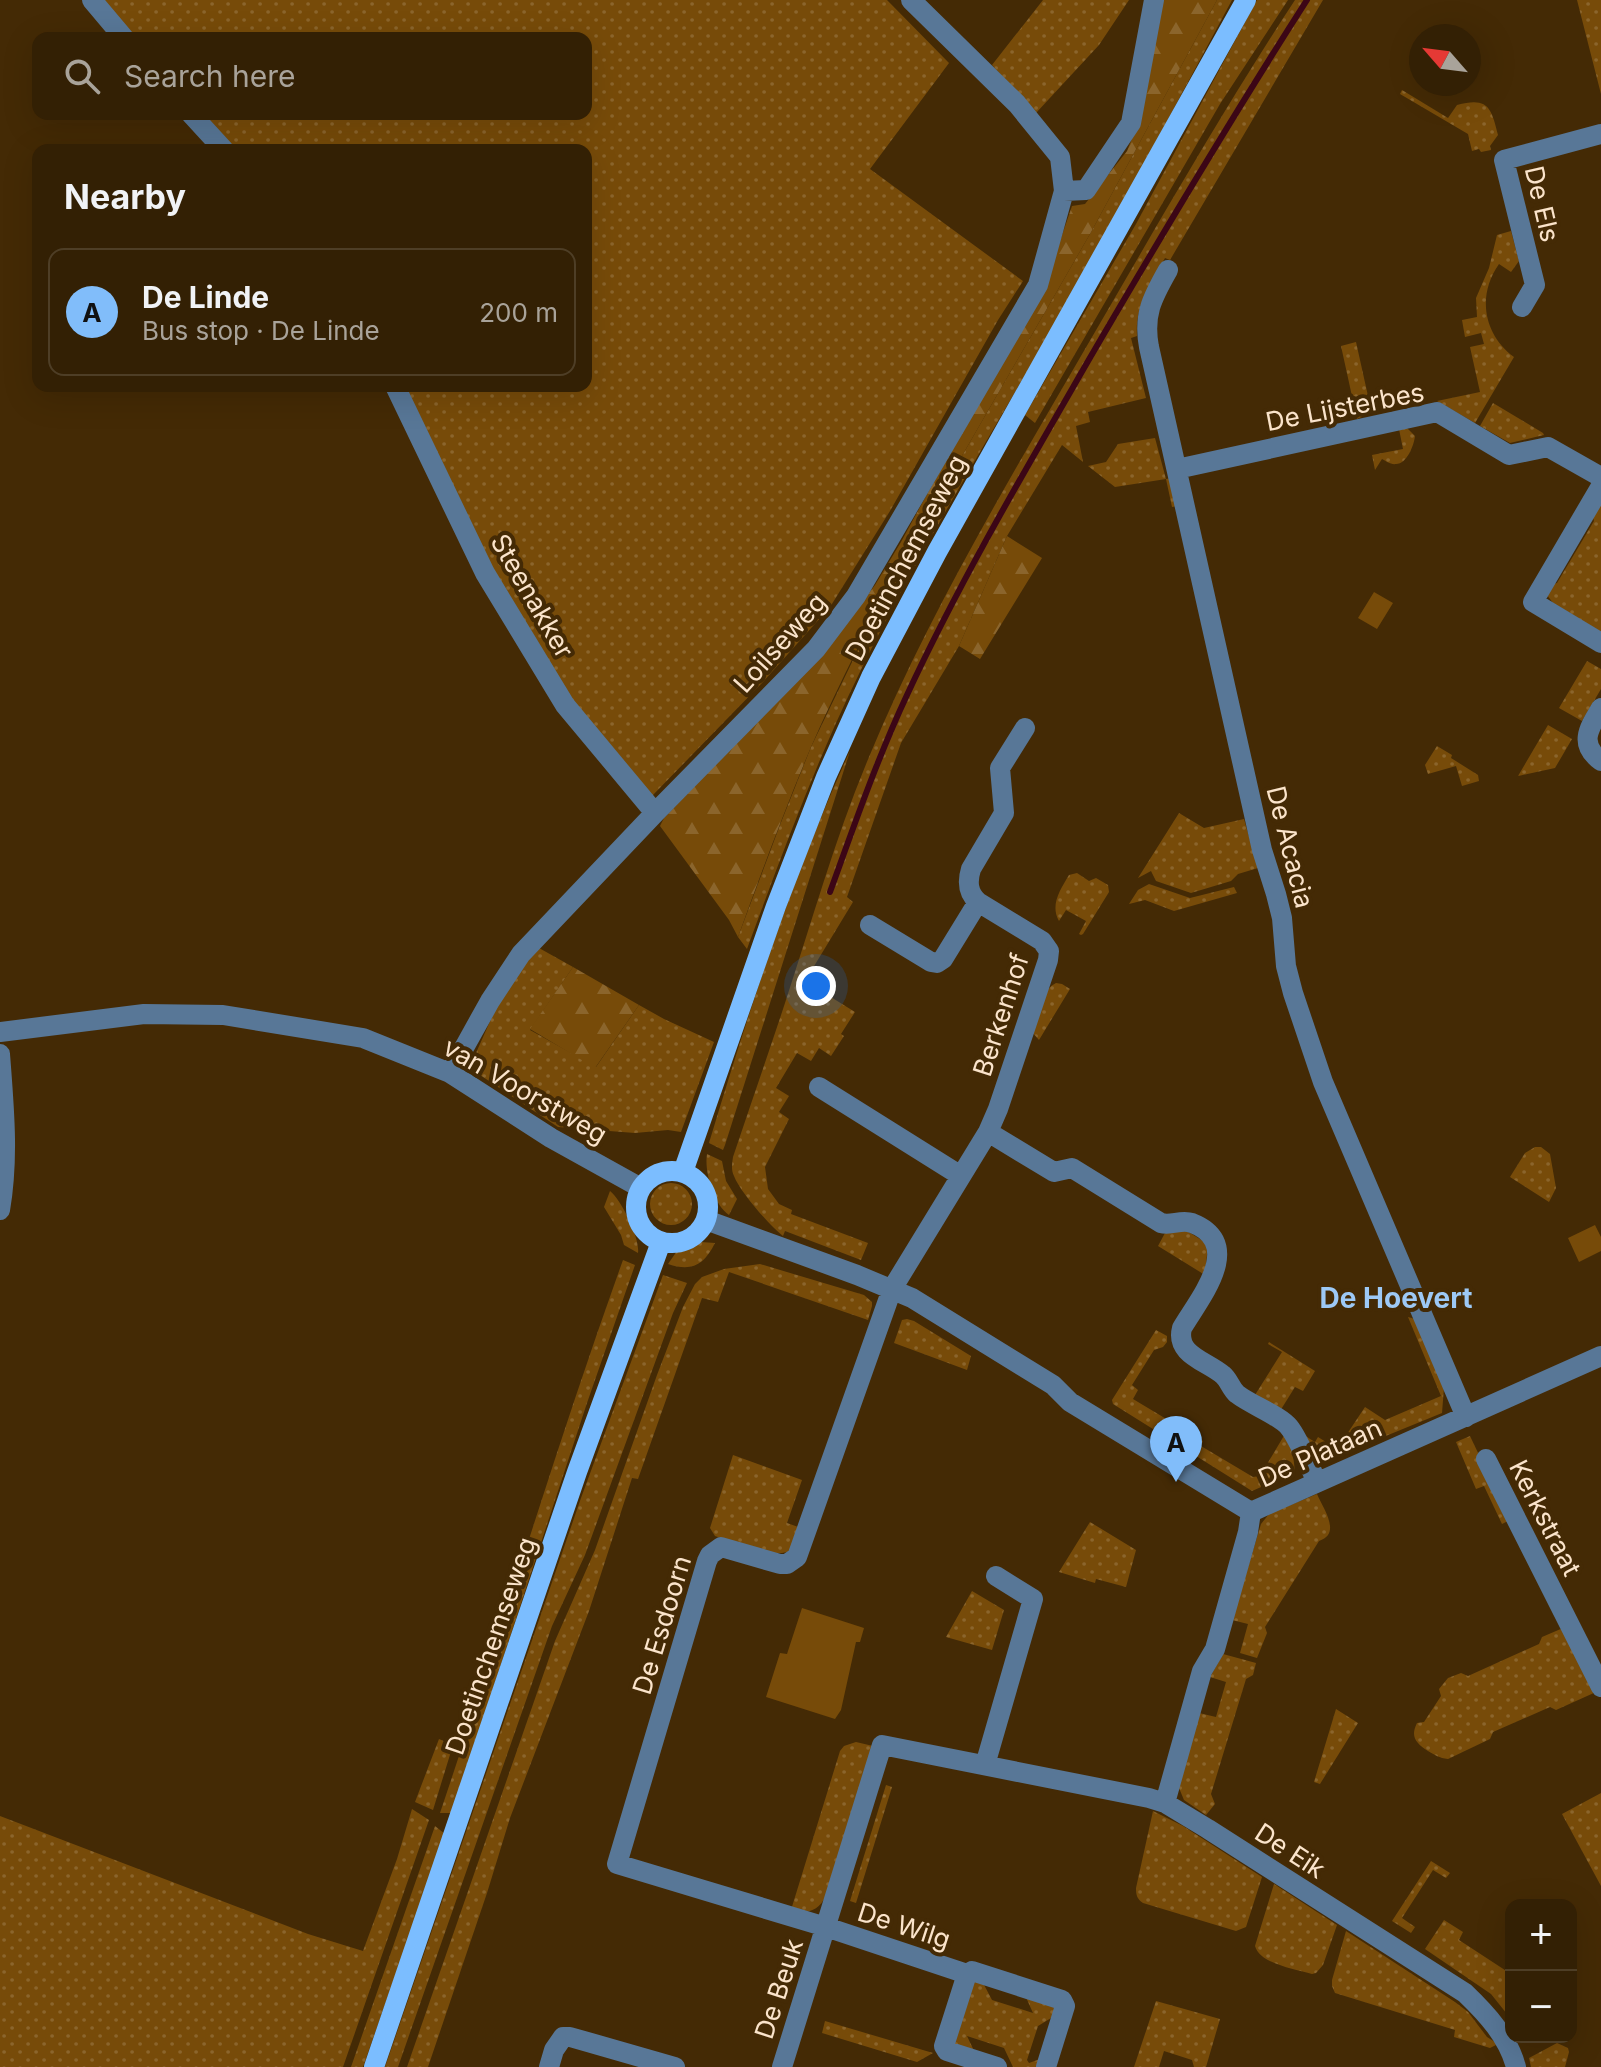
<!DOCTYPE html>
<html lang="en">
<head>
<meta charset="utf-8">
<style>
  :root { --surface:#332004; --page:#3b280e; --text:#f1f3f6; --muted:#a9a39a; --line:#4e3e26; --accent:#81bdfa }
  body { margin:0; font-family:Inter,sans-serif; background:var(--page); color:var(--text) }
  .controls { position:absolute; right:24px; bottom:24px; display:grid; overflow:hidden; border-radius:16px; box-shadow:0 8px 32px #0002 }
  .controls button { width:72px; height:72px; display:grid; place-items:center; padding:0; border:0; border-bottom:2px solid var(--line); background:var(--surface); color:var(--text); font:40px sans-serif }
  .compass { position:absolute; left:1409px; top:24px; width:72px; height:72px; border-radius:50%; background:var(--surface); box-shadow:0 8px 32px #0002; rotate:298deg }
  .you { position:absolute; left:816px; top:986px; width:28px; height:28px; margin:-20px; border:6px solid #fff; border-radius:50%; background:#1a73e8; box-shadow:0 0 0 12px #1a73e833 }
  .badge { display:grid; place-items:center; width:52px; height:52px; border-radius:50%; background:var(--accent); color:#111; font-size:26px; font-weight:700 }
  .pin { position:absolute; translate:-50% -66px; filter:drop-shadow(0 2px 4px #0008) }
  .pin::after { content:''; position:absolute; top:42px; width:28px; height:24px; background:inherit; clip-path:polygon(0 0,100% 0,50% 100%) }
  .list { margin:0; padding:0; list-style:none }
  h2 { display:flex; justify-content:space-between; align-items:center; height:104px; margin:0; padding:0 32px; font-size:34px }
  h2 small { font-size:26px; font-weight:400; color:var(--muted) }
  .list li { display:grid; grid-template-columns:52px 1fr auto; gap:24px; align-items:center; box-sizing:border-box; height:128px; margin:0 16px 16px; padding:0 16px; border:2px solid var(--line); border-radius:16px }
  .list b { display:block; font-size:30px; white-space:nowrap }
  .list p { margin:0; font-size:26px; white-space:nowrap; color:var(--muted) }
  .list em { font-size:26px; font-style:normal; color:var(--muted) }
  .icon { flex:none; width:44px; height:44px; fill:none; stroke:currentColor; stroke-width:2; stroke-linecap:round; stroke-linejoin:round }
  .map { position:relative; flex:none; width:1601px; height:2067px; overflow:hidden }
  .search { position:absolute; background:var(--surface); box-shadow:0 8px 32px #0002; left:32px; top:32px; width:560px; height:88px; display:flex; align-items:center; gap:20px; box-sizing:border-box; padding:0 28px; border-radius:16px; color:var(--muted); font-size:30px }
  .panel { position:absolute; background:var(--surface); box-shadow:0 8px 32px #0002; left:32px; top:144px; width:560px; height:248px; border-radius:16px }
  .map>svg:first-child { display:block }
  .grass { fill:url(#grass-dots) }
  .forest { fill:url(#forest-firs) }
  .park { fill:#774b09 }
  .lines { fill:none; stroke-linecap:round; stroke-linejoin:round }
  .stream { stroke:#3c0616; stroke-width:6 }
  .minor { stroke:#587797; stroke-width:20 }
  .major { stroke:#7bbdff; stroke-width:20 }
  .labels { text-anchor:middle; stroke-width:8; stroke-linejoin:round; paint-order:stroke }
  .street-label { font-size:26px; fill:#fbe4cb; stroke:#442a05 }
  .neighbourhood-label { font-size:28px; font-weight:bold; fill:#9dc9f6; stroke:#442a05 }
</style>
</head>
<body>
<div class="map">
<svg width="1601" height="2067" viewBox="0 0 1601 2067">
  <defs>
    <pattern id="grass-dots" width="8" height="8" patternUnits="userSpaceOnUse" patternTransform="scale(2)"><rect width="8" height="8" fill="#774b09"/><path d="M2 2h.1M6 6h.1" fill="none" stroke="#8b652c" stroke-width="1.8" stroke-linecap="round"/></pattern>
    <pattern id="forest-firs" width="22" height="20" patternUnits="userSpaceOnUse" patternTransform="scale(2)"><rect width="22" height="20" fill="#774b09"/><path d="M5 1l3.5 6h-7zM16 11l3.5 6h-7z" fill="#8b652c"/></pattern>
  </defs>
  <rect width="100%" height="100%" fill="#442a05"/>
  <path class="grass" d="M104,0H887L949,63L870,169L1023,281L998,320L890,511L830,607L761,684L652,796C626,765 598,735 574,702C504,606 457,493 405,386H586V150H353L348,146L345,150H233L200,114H586V38H135Z
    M1043,0H1129L1099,45L1036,113L992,65Z
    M1217,0H1232C1169,118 1106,235 1039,351C968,473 894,594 836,723C803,797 775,873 747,949L738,937L780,825L811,747L881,602L903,558L1090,234Z
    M1257,0H1288L1220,104L1035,423L1025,415L1136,224Z
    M1295,0H1323L1170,260L1165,258C1151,284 1135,305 1137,336L1131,338L1146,398L1088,412L1090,422L1076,426L1083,462L1062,445L1007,536L959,646L901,743L847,897L853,902L805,981L855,1012L841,1034L844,1036L831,1056L819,1048L811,1061L797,1053L776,1088L789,1096L779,1112L789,1119L765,1167L768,1189L779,1204L792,1210L791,1214L868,1243L861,1260L785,1231L783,1236C770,1226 740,1192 734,1176C731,1170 732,1164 733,1157C750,1106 768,1055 785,1003C812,921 835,838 869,757C927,617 1005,487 1081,356C1151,236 1219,116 1295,0Z
    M1577,0H1601V94Z
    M1402,90L1448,118L1457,105C1488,97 1491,107 1498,135L1490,146L1491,150L1481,152L1479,149L1472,151L1468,134L1400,94Z
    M1511,231L1519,261L1511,272L1499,264C1477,295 1483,334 1514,357L1475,423L1437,401L1480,392L1470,347L1484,344L1481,333L1465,337L1462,320L1477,317L1476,298L1489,268L1497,235Z
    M1356,342L1370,405L1366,415L1357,419L1341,346Z
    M1493,403L1543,433L1544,435L1510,443L1480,426Z
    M1407,428L1415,436C1414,445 1407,464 1396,464C1391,465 1386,461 1382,459L1375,470L1372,455L1403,449L1399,429Z
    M1155,438L1166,479L1171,478L1178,506L1172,507L1166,479L1115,487L1088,466L1106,462L1118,444Z
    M1601,500V632L1553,603L1547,595L1550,585L1557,583L1594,521L1592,514Z
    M1587,661L1601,669V689L1582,721L1559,708Z
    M1548,725L1572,739L1555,768L1518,776Z
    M1437,746L1452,755L1451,758L1478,775L1479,781L1462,786L1456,766L1428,774L1425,765Z
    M850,751L725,1145L723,1150L709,1143C749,1010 792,877 850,751Z
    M1179,813L1204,828L1244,819L1258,868L1238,874L1231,881L1191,893L1156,881L1151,871L1138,878Z
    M1077,873L1089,881L1096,878L1108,885L1109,892L1083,934L1081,935L1079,934L1086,921L1066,910L1059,921C1050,905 1060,890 1069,875Z
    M1149,884L1190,898L1234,887L1237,893L1174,911L1145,900L1129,904L1138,890Z
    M539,948L573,967L530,1030L596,1067L639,1005L664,1019L714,1042L681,1132L668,1130L635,1133L558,1127L474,1071L472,1062L503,992L518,971Z
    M1056,983L1062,984L1070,989L1039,1040L1032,1032C1037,1016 1040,991 1056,983Z
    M1535,1147H1541L1550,1154L1556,1188L1549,1202L1510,1177L1525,1153Z
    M707,1154L722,1161L726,1181L737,1199L729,1215C714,1205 704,1172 707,1154Z
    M650 1204a21 21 0 1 1 42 0a21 21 0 1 1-42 0Z
    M610,1191C622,1201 640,1238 638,1253L624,1245L621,1235L604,1207Z
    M1182,1228L1208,1244L1205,1275L1158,1246L1165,1233Z
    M701,1242L715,1243C704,1265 692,1272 668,1264L677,1251Z
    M623,1260L635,1265L587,1403L452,1813H440C502,1629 557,1443 623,1260Z
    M760,1264L864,1295L872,1302V1306L868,1320L729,1272L718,1302L702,1298L638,1479L632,1478L589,1611L510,1818L487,1893L428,2067H407L555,1641L595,1550L657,1375L683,1307L695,1284L702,1277L724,1269Z
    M663,1275L687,1283L673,1313L585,1555L552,1626L398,2067H385L581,1498Z
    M1408,1317L1415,1319L1444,1387L1442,1413L1322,1462L1307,1444L1302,1434L1315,1442L1318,1437L1337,1449L1365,1407L1385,1420L1441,1396Z
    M907,1319L914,1321L971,1356L967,1370L894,1343L902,1320Z
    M1156,1330L1167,1336V1342L1163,1347L1154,1350L1132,1385L1138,1390L1133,1399L1203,1441L1201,1446L1253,1477L1260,1476L1285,1434L1292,1446L1295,1472L1252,1491L1113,1404L1112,1400Z
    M1269,1342L1315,1371L1303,1391L1295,1387L1280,1411L1255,1395L1282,1352L1268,1344Z
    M1470,1436L1510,1520L1502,1524L1484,1486L1476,1489L1456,1442Z
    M733,1455L802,1480L787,1523L801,1528C798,1535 795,1546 789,1551C775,1559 731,1541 715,1536L710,1528Z
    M1317,1494C1323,1508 1342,1534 1319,1541L1265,1627L1267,1633L1257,1658L1240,1653L1248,1624L1232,1620L1261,1524L1269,1514Z
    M1090,1522L1136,1550L1126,1587L1096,1579L1095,1583L1059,1572Z
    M972,1591L1004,1610L992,1650L946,1637Z
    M1563,1628L1596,1692L1556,1710L1550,1707L1493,1732L1490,1739L1448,1759C1439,1758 1435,1755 1428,1751C1416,1743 1410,1737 1417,1723L1424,1722L1441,1696L1439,1689L1448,1678L1461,1673L1468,1676L1539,1644L1542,1637Z
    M1223,1654L1256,1663L1253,1675L1246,1679L1211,1794L1215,1804L1206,1815L1184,1800L1179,1788L1199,1713L1216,1717L1226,1682L1210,1677Z
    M1336,1709L1358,1723L1320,1784L1314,1782Z
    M439,1739L453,1745L433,1810L415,1802Z
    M856,1742L873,1746L826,1896C818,1911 807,1915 791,1910L840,1751L844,1746Z
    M886,1785L892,1787L856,1903L850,1901Z
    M1601,1793V1886L1562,1814Z
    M412,1809L429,1820L343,2067H0V1816L308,1934L363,1951L397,1859Z
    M1153,1811L1183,1826L1262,1877L1246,1927L1236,1931L1143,1903C1137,1899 1136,1895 1136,1888Z
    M435,1826L445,1834L363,2067H351Z
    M1431,1861L1450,1873L1446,1878L1433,1870L1402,1918L1415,1927L1411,1933L1392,1921Z
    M1274,1884L1337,1925L1323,1965L1316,1973L1312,1974C1295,1969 1260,1964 1255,1946Z
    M1444,1920L1463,1932L1459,1940L1511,1974V2019L1491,1994L1425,1949Z
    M1346,1931L1455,2002L1468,2012L1487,2037L1495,2042L1496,2045L1490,2048L1454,2037L1455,2030L1335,1993L1332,1986V1980Z
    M973,1978L982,1981L992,2000L1033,2013L1025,1995L1054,2007L1056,2015L1038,2026L1027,2060L1029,2063L1043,2058L1038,2067H1013L1004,2048L967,2036L976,2055L953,2044Z
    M1156,2001L1220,2019L1206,2067H1194L1192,2060L1164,2051L1159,2067H1134Z
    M825,2021L933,2053L917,2062L822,2033Z
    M1557,2043L1568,2048L1569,2052L1565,2067H1531L1529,2058Z"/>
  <path class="forest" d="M1159,0H1217L1090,234L903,558C872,620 839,683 811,747C785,809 761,873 738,937L729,920L660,826L664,818L815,661L843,628L875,585L901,542L1018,327L1061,238L1072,206L1085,204L1127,151L1135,131Z
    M1007,536L1042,558L980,659L959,646Z
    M573,967L639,1005L595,1068L530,1029Z"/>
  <path class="park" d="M1374,592L1393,603L1377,629L1358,618Z
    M1595,1225L1601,1237V1251L1579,1262L1568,1238Z
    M802,1608L864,1628L860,1642H856L841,1710L835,1719L766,1697L780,1653L787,1654Z"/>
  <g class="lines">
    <path class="stream" d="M830,892C854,826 877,759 907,695C961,579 1027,467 1091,356C1161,236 1232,117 1307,0"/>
    <path class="minor" d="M92,0L124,38
      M191,114L224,150
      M1064,191L1086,190L1131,123L1154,0
      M1168,270C1152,298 1143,315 1149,347L1262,850L1276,894L1282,918L1286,966L1293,993L1323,1082L1466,1417
      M1522,307L1535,285L1504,160L1601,134
      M395,386L485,573L565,705L655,813
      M1177,469L1437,412L1509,455L1548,447L1601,477
      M1601,486L1533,602L1601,643
      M1601,708C1589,728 1578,744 1601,761
      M1025,728L1000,768L1004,813L971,869C967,882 968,893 978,902L1042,941L1049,951L1048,960L998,1109L988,1132L892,1289L797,1557L787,1564H780L721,1547L710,1555L707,1561L617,1864L826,1927L967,1974L972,1971L1062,2000L1065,2006L1046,2067
      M870,925L931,962L937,963L943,959L978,902
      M0,1032L144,1014L223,1015L363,1038L450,1073L551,1138L641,1188
      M0,1054C4,1107 9,1158 0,1210
      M450,1073L490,1001L521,954L655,813L816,649L856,596L1038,285L1064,191L1060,157L1017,104L911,0
      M819,1087L961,1176
      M988,1132L1054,1172L1072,1168L1161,1223C1172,1226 1181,1219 1192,1223C1246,1244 1199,1299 1182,1328C1175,1355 1207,1361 1223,1375C1229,1380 1231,1389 1237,1394C1251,1405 1279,1415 1289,1427C1299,1439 1310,1468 1317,1482
      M706,1220L857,1275L912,1298L1053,1385L1070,1402L1251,1512
      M1486,1459L1601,1687
      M1251,1512L1601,1356
      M985,1765L1033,1599L996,1576
      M1165,1803L1202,1671L1215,1649L1248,1532L1251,1512
      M967,1974L944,2046L947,2051L997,2067
      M549,2067L554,2050L563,2037H570L675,2067
      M782,2067L882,1745L1149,1798L1165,1803L1208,1829L1465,1993C1487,2014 1508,2037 1516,2067"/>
    <path class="major" d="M636 1207a36 36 0 1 1 72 0a36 36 0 1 1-72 0Z
      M683,1172L776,906L826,777L871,677L937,552L1246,0
      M374,2067L577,1472L661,1242"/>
  </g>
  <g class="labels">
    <g class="street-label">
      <text transform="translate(1542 204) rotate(77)" y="9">De Els</text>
      <text transform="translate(1345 407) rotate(-11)" y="9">De Lijsterbes</text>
      <text transform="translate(906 558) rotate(-62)" y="9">Doetinchemseweg</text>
      <text transform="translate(532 596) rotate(60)" y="9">Steenakker</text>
      <text transform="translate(780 643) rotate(-48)" y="9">Loilseweg</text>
      <text transform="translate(1290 847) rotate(76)" y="9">De Acacia</text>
      <text transform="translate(1001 1015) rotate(-72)" y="9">Berkenhof</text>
      <text transform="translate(525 1091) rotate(30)" y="9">van Voorstweg</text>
      <text transform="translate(1320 1453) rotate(-24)" y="9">De Plataan</text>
      <text transform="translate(1545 1518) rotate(63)" y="9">Kerkstraat</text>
      <text transform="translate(662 1625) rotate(-73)" y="9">De Esdoorn</text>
      <text transform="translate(491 1646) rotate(-71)" y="9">Doetinchemseweg</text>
      <text transform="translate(1290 1851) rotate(33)" y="9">De Eik</text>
      <text transform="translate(904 1926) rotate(18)" y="9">De Wilg</text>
      <text transform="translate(779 1989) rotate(-72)" y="9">De Beuk</text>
    </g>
    <g class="neighbourhood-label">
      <text x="1396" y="1308">De Hoevert</text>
    </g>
  </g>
</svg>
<div class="controls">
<button>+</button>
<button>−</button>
</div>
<svg class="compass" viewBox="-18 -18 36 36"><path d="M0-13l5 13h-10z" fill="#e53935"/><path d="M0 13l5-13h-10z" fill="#a9a39a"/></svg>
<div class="you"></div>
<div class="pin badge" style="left:1176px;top:1482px">A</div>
<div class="search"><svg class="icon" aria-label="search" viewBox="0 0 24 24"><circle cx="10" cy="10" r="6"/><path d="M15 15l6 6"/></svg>Search here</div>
<section class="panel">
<h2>Nearby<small></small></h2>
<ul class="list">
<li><span class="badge">A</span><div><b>De Linde</b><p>Bus stop · De Linde</p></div><em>200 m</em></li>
</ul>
</section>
</div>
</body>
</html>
